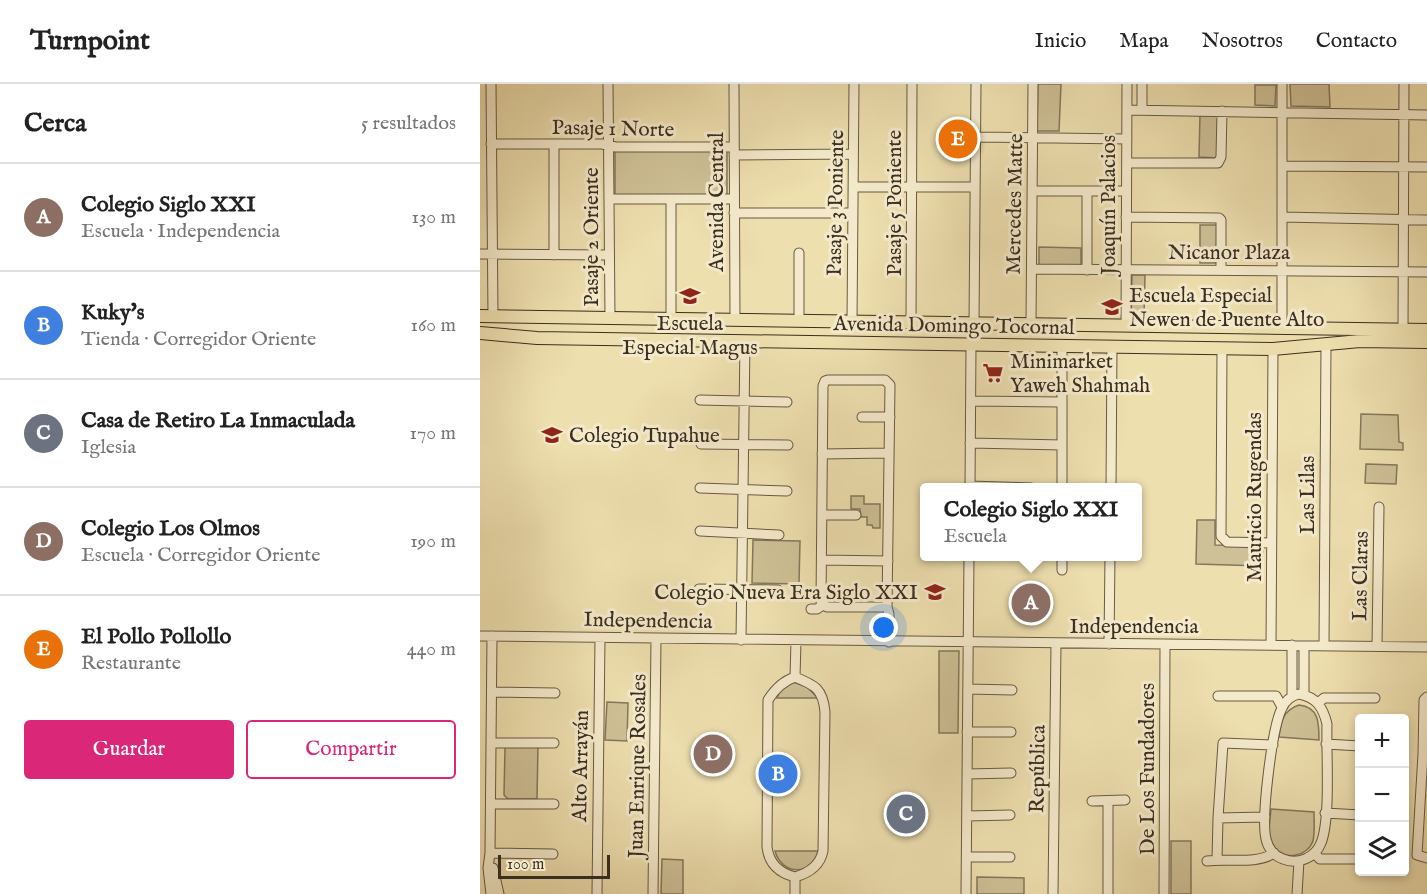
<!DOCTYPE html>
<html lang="es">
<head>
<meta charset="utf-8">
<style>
  :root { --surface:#fff; --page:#f6f6f6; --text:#222; --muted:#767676; --line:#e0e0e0; --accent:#db2777 }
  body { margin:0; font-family:"IM FELL English",serif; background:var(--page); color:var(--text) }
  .controls { position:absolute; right:18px; bottom:18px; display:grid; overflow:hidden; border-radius:6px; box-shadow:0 3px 9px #0003 }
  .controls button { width:54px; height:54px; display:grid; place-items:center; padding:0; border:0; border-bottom:2px solid var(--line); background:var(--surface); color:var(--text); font:30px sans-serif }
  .scale { position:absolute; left:18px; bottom:15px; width:112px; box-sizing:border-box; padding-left:6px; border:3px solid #3a2f21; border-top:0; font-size:16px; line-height:21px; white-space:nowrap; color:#3a2f21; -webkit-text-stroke:4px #f4eacb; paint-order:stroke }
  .you { position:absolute; left:404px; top:544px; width:21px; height:21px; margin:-15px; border:4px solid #fff; border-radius:50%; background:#1a73e8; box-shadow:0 0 0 9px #1a73e833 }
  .badge { display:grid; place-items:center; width:39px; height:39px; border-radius:50%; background:var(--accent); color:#fff; font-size:20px; font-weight:700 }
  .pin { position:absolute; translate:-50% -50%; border:3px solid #fff; box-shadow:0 2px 6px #0006 }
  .popup { position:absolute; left:440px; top:399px; width:222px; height:78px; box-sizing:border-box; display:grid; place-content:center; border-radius:6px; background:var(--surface); filter:drop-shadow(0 2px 4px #0005); font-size:20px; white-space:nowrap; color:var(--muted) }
  .popup b { font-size:22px; color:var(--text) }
  .popup::after { content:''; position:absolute; left:50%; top:100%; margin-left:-12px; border:12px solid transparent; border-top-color:var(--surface) }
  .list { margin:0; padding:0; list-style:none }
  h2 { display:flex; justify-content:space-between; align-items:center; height:78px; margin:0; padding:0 24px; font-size:26px }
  h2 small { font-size:20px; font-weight:400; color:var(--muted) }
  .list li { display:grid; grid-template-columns:39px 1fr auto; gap:18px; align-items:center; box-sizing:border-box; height:108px; padding:0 24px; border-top:2px solid var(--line) }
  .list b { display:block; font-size:22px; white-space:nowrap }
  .list p { margin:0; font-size:20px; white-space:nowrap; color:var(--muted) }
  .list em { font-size:20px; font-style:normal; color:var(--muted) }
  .actions { display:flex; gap:12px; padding:18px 24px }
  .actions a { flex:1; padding:14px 0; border:2px solid var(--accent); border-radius:6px; text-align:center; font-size:21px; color:var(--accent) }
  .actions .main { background:var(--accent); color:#fff }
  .icon { flex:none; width:33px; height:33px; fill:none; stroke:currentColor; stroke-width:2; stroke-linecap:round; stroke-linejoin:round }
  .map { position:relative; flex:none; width:947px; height:810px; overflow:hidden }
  header { display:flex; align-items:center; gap:36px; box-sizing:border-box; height:84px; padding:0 30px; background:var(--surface); border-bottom:2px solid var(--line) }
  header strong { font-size:28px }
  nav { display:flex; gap:33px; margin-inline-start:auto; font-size:21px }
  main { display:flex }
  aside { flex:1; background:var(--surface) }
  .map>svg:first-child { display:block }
  .green { fill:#cfc197; stroke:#84785c; stroke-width:1.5 }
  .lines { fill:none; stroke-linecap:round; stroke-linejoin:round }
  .minor-casing { stroke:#675b44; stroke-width:11 }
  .major-casing { stroke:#3a2f21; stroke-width:14 }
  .minor { stroke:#f4eacb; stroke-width:9 }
  .major { stroke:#eedfaf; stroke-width:12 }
  .labels { text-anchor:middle; stroke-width:6; stroke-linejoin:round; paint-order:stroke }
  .street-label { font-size:21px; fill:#3a2f21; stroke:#f4eacb }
  .poi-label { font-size:21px; fill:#3a2f21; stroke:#f4eacb; text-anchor:start }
</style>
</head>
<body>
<header>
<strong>Turnpoint</strong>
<nav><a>Inicio</a><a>Mapa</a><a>Nosotros</a><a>Contacto</a></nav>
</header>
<main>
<aside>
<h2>Cerca<small>5 resultados</small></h2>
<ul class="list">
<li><span class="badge" style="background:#8d6e63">A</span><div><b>Colegio Siglo XXI</b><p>Escuela · Independencia</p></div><em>130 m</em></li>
<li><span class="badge" style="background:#3f7fe0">B</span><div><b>Kuky's</b><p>Tienda · Corregidor Oriente</p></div><em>160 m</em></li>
<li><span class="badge" style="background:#6b7280">C</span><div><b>Casa de Retiro La Inmaculada</b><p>Iglesia</p></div><em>170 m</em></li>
<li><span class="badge" style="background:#8d6e63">D</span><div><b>Colegio Los Olmos</b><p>Escuela · Corregidor Oriente</p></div><em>190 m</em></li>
<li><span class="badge" style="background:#e8710a">E</span><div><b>El Pollo Pollollo</b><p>Restaurante</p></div><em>440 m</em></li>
</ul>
<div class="actions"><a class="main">Guardar</a><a>Compartir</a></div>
</aside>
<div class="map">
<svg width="947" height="810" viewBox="0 0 947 810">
  <rect width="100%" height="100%" fill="#eedfaf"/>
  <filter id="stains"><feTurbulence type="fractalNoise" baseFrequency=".00333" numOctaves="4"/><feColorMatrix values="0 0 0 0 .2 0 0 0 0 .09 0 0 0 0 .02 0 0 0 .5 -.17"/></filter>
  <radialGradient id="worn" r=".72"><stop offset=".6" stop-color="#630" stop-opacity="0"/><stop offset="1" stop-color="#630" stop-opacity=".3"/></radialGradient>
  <path class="green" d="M558,0H581L579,47H557Z
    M810,0H849L850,23L811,22Z
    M775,1H796L795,22L775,21Z
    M720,31L738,32V74L719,73Z
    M135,66L247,67V112L135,111Z
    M720,141H737L736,179H720Z
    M559,163L601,164V181H559Z
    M652,191H665L664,234H651Z
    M881,330L918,331L919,358L923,359V366L880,365Z
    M886,380L917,381L916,400L885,399Z
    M371,412H384V420H400V444H393L392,441H387V433H381L380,425H371Z
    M717,436H735V461L783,462L782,482L716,480Z
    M273,456L320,457L319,500L272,499Z
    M459,567H479L478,649H459Z
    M313,598L327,603L338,614H297L301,605Z
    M127,618L148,619L147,657L125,656Z
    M819,621C839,623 839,639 839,656L799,653C801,638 803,626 819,621Z
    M28,661H58L57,715H28L24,711L25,664Z
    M791,725L834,728C834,737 835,748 833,757C827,773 804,777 794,763C786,753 790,737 791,725Z
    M691,757H711V810H691Z
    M295,767H338C333,792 302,792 295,767Z
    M182,775L203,776V810H181Z
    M497,793L544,794V810H497Z"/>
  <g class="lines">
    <g class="minor-casing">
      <path id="minor" d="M11,0L13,232
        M128,0L130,234
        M254,0L255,236
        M647,26L947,31
        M662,26V0
        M496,53L647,55
        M11,60H122L136,63H254
        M74,60V171
        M254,71L373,70
        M647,79H738L741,73L742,27
        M802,82L947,83
        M373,103H495
        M553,107H646
        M129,115H254
        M191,115V235
        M254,129H373
        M646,133L739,134L741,136V186
        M802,133L947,136
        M0,170L129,171
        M552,185L947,188
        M607,186V107
        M319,237V169
        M372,238L374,0
        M431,239L432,0
        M551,240L553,0
        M646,242L647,0
        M802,244V0
        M923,246L924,0
        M582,262V404
        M742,264L741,452L747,458L791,459
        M220,316L307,318
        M491,317L582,318
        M382,333H410
        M490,359L582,361
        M221,360L308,361
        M342,370L409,369
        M490,402L551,404
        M220,404L307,407
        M490,404L491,261L494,240L496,0
        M631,404L632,263
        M342,431H376
        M220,447L299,451
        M342,476L408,477
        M582,486V472
        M219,505L298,506
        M407,523H347L341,518L343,302L345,297L348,296H405L410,301L407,523L409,530V558
        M331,525H337L343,521
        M0,552L947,563
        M261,556L265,257
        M629,560L630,472
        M791,561L793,265
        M844,562L846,261
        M897,562L899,423
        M315,593L316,557
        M488,605L532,606
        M12,608L75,609
        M819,610C836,613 843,623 847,640C846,670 851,734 841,759C835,774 818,781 803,775C794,772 788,764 786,755C781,734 792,643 802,624C805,617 811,612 819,610Z
        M812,611V561
        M824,611V562
        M738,612H796L802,623
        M838,619L844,614H895
        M487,648H531
        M11,659H74
        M846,660L880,662
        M947,665L943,670L937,771L947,774
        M943,670L944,616L947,613
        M487,690L531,689
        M612,717L645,716
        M11,720H74
        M845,729L880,731
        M487,732L530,731
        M738,734L785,733
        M10,769L73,770
        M834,769L840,775H880
        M487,773H530
        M737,776L738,734L743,659L793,661
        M727,777C748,774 776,781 794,769
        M13,784L19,810
        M315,793C329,789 340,782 343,767L345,628C343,605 335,601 315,593
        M315,793C299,789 289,780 287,763L288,616C295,605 303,597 315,593
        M11,810L8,784L10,769L12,552
        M117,810L120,554
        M173,810L176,555
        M315,810V793
        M486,810L489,472
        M573,810L576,560
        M628,810V717
        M684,810L685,561
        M817,810L819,777"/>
    </g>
    <g class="major-casing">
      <path id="major" d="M0,232L947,246
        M0,249L57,254L793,265L880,257L947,258"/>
    </g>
    <use href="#minor" class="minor"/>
    <use href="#major" class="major"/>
  </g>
  <defs>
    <g id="school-bare" transform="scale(1.62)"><path d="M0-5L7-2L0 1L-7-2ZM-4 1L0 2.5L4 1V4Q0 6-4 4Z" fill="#8f2418" stroke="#f4eacb" stroke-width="2.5" paint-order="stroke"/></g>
    <g id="supermarket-bare" transform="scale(1.62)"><path d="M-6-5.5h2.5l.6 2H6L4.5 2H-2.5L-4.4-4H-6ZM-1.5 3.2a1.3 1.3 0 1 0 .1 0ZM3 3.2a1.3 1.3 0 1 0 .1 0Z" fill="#8f2418" stroke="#f4eacb" stroke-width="2.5" paint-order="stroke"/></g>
  </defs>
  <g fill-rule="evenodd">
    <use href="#school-bare" x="210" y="212"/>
    <use href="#school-bare" x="632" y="223"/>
    <use href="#supermarket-bare" x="513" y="289"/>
    <use href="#school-bare" x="72" y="351"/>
    <use href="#school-bare" x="455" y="508"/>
  </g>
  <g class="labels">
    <g class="street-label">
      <text transform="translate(133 44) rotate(1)" y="7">Pasaje 1 Norte</text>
      <text transform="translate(236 118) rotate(-90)" y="7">Avenida Central</text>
      <text transform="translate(355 119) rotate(-89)" y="7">Pasaje 3 Poniente</text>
      <text transform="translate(414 119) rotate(-90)" y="7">Pasaje 5 Poniente</text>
      <text transform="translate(534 120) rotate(-89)" y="7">Mercedes Matte</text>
      <text transform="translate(628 121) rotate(-90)" y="7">Joaquín Palacios</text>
      <text transform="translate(111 153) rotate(-90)" y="7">Pasaje 2 Oriente</text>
      <text x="749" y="175">Nicanor Plaza</text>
      <text transform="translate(474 241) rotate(1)" y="7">Avenida Domingo Tocornal</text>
      <text transform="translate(827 411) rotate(-90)" y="7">Las Lilas</text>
      <text transform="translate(774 413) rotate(-90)" y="7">Mauricio Rugendas</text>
      <text transform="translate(880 492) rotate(-89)" y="7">Las Claras</text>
      <text transform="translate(168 536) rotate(1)" y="7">Independencia</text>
      <text x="654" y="549">Independencia</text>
      <text transform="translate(100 682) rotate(-89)" y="7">Alto Arrayán</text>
      <text transform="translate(157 682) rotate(-89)" y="7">Juan Enrique Rosales</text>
      <text transform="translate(557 685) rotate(-89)" y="7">República</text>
      <text transform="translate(667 685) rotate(-90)" y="7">De Los Fundadores</text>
    </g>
    <g class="poi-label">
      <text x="649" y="218">Escuela Especial<tspan x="649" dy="24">Newen de Puente Alto</tspan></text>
      <text x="210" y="246" text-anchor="middle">Escuela<tspan x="210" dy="24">Especial Magus</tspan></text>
      <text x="530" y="284">Minimarket<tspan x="530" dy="24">Yaweh Shahmah</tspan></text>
      <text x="89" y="358">Colegio Tupahue</text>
      <text x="438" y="515" text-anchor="end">Colegio Nueva Era Siglo XXI</text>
    </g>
  </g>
  <rect width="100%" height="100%" filter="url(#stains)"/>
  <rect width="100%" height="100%" fill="url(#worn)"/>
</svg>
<div class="controls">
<button>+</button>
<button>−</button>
<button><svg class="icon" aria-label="layers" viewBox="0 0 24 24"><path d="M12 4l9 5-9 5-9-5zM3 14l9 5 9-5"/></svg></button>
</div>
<div class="scale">100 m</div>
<div class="you"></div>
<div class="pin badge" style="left:551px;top:519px;background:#8d6e63">A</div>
<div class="popup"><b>Colegio Siglo XXI</b>Escuela</div>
<div class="pin badge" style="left:298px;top:690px;background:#3f7fe0">B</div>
<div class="pin badge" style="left:426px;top:730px;background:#6b7280">C</div>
<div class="pin badge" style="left:233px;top:670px;background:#8d6e63">D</div>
<div class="pin badge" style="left:478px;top:55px;background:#e8710a">E</div>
</div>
</main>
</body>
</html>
